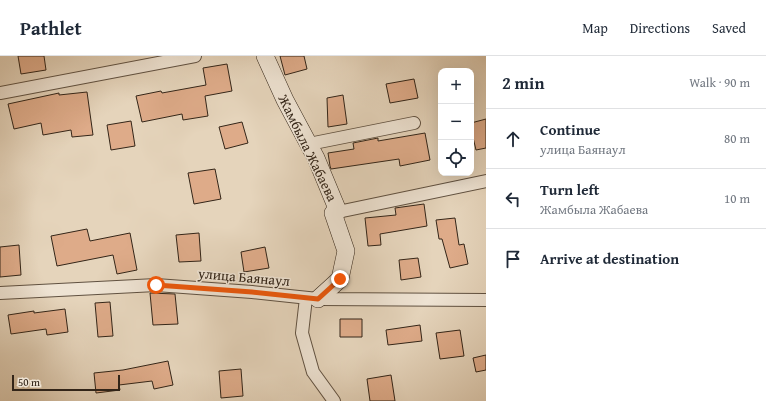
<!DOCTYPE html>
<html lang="en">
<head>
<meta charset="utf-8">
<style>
  :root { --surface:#fff; --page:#f2f2f3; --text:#1f2937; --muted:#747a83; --line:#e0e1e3 }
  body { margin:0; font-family:"Gentium Book Plus",serif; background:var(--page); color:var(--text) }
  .controls { position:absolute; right:12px; top:12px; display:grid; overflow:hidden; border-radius:8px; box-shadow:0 4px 16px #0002 }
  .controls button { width:36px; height:36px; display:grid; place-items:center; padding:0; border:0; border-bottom:1px solid var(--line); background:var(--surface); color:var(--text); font:20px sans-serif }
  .scale { position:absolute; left:12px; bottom:10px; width:108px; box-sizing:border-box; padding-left:4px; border:2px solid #332518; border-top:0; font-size:11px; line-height:14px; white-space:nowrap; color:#332518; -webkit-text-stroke:3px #eee3d3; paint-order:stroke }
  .stop { position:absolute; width:12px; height:12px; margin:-9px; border:3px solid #ea580c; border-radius:50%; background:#fff }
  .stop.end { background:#ea580c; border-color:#fff; box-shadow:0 1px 4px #0008 }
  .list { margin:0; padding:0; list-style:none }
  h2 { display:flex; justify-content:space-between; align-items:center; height:52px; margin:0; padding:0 16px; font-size:17px }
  h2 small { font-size:13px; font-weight:400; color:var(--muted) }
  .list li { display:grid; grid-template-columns:26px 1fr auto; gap:12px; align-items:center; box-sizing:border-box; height:60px; padding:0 16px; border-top:1px solid var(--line) }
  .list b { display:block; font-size:15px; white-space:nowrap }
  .list p { margin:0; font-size:13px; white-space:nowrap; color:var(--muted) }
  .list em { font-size:13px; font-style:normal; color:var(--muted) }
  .icon { flex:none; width:22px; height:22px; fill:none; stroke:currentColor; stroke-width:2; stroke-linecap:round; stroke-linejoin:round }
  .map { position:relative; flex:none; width:486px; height:345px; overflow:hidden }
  header { display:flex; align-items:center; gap:24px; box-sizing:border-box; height:56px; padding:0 20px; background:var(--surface); border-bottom:1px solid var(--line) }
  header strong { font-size:19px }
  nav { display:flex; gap:22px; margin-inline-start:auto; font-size:14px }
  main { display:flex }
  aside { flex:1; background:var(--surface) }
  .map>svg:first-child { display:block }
  .building { fill:#deab89; stroke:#332518 }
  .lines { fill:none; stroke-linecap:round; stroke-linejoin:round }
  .street-casing { stroke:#605141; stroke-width:14 }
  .secondary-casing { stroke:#332518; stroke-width:18 }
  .street { stroke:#eee3d3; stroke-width:12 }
  .secondary { stroke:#eee3d3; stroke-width:17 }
  .route { stroke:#ea580c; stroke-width:5 }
  .labels { text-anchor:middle; stroke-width:3; stroke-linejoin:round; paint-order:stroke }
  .street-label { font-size:14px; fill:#332518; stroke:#eee3d3 }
</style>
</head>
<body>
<header>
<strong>Pathlet</strong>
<nav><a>Map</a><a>Directions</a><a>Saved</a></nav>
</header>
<main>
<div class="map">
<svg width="486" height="345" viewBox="0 0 486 345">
  <rect width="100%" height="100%" fill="#e5d4bb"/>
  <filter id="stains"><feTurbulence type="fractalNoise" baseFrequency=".005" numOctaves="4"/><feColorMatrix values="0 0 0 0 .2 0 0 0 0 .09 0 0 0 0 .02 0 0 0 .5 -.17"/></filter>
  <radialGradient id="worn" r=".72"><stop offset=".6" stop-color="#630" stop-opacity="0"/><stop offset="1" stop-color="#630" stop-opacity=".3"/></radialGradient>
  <path class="building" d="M18,0H44L46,14L21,18Z
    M280,0H304L307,13L285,19Z
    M227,8L232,35L205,40L208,60L183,64L182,58L142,66L136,40L161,35L162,37L206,29L203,12Z
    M414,23L418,42L390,47L386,28Z
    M87,36L93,79L72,81L71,74L43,79L41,67L14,73L8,48L59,37V39Z
    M343,39L347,68L328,71L327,42Z
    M486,63V92L476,94L471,73V67Z
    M131,65L135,90L111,94L107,69Z
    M242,66L248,87L225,93L219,71Z
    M425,77L430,104L400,110L399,103L331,113L330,110L328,97L354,93L353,87L378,82V85Z
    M215,113L221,143L194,148L188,117Z
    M424,148L427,170L380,178L381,189L368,190L365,162L396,159L395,152Z
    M455,162L459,189L464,188L468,208L450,212L442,183H439L436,164Z
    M87,173L90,185L130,177L137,214L117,218L113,199L57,210L51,180Z
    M199,177L201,205L179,206L176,179Z
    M19,189L21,219L0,221V191Z
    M265,191L269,212L244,216L241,196Z
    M418,202L421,221L401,224L399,204Z
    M150,237L175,238L178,268L153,269Z
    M110,246L113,280L98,281L95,247Z
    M65,253L68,276L47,279L46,273L11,278L8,259L34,255V257Z
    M340,263H362V281H340Z
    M420,269L422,285L388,289L386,274Z
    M460,274L464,300L440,303L436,277Z
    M486,299V314L476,316L473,302Z
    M168,305L173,329L154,333L152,325L119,329L120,334L96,337L94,317L123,314Z
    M241,313L243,340L221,342L219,315Z
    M391,319L395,345H370L367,323Z"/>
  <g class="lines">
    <g class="street-casing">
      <path id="street" d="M0,37L195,0
        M309,88L414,67
        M333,157L486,125
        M0,237L156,229L252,236L318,243L486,244
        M306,242L302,277L313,316L334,345"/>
    </g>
    <g class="secondary-casing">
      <path id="secondary" d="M265,0L285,44L316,102L338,155L333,157L346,195L340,223L318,243"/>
    </g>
    <use href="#street" class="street"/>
    <use href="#secondary" class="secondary"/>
  </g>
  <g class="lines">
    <path class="route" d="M156,229L252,236L318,243L340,223"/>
  </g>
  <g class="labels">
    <g class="street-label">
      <text transform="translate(308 92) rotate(64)" y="5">Жамбыла Жабаева</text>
      <text transform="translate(244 221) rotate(5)" y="5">улица Баянаул</text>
    </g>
  </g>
  <rect width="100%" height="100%" filter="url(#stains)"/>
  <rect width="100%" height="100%" fill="url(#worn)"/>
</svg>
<div class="controls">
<button>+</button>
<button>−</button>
<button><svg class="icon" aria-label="locate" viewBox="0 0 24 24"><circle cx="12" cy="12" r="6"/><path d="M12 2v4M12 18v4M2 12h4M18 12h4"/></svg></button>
</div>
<div class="scale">50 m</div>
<div class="stop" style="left:156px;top:229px"></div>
<div class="stop end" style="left:340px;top:223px"></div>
</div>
<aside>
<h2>2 min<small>Walk · 90 m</small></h2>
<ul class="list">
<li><svg class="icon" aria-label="ahead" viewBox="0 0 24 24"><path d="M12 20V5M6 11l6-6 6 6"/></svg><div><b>Continue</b><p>улица Баянаул</p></div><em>80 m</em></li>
<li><svg class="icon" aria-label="left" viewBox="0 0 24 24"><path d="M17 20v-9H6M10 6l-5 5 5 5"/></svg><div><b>Turn left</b><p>Жамбыла Жабаева</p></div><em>10 m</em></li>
<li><svg class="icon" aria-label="arrive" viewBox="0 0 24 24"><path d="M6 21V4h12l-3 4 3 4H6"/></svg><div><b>Arrive at destination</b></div></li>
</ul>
</aside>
</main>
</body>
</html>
